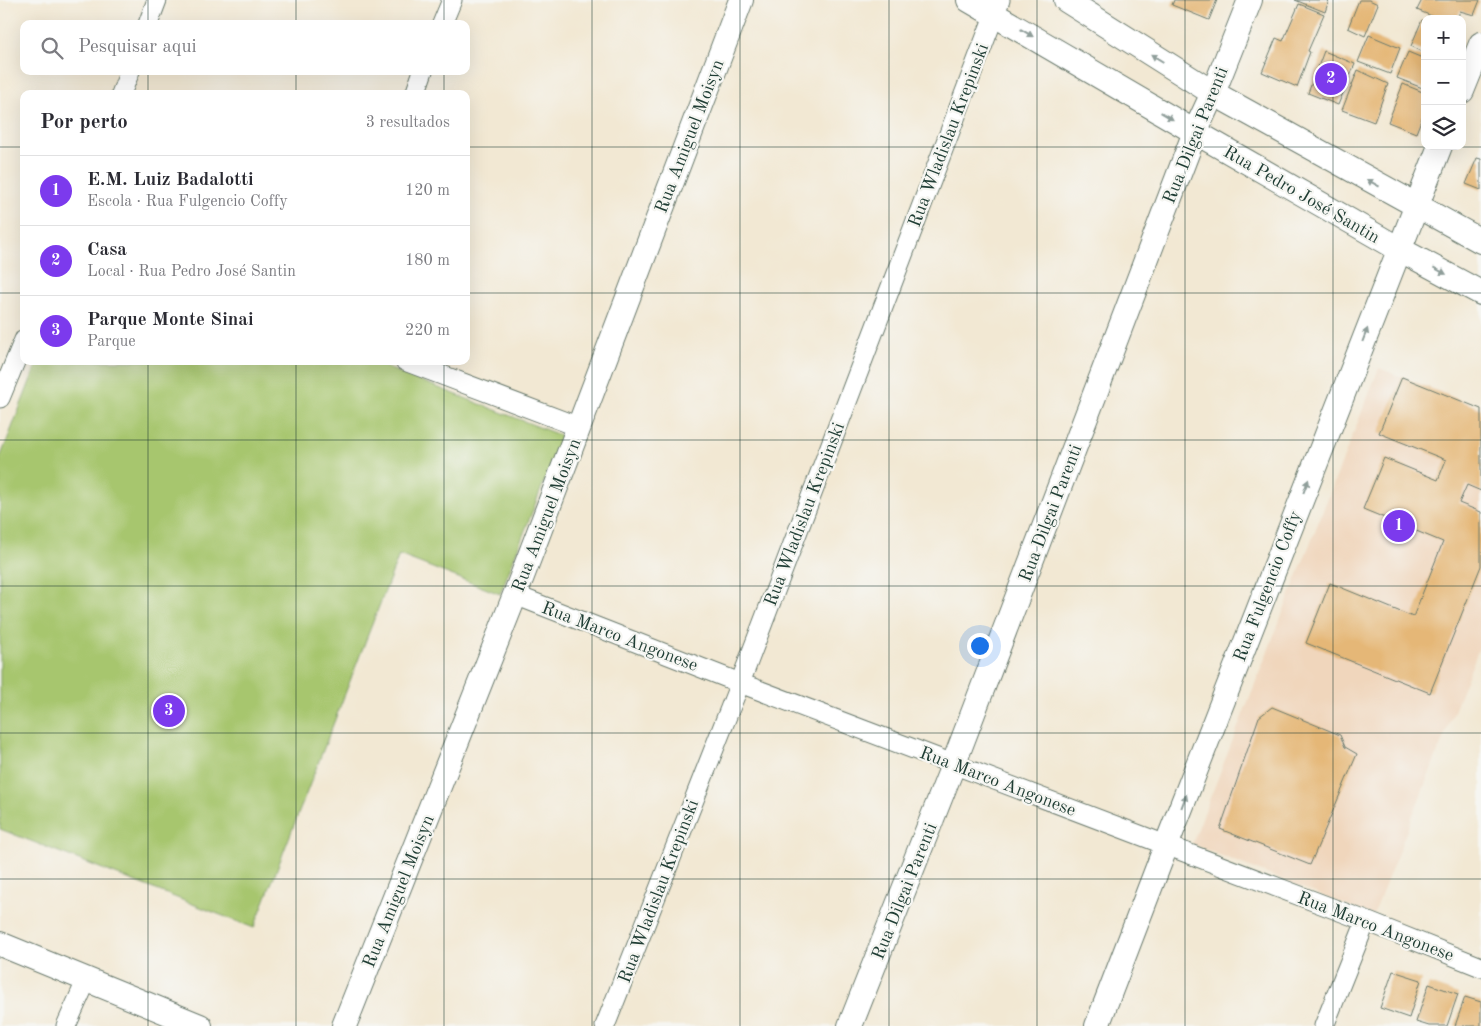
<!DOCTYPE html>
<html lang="pt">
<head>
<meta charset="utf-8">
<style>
  :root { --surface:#fff; --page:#f7f7f7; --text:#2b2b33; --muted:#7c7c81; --line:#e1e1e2; --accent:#7c3aed }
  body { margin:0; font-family:"Old Standard TT",serif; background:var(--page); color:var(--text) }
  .controls { position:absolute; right:15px; top:15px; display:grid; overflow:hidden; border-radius:10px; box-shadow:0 5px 20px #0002 }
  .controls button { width:45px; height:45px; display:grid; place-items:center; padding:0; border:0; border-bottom:1px solid var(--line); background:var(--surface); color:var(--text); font:25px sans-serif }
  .you { position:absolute; left:979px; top:645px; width:18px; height:18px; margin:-12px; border:4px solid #fff; border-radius:50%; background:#1a73e8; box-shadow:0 0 0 8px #1a73e833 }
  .badge { display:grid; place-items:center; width:32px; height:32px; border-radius:50%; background:var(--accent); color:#fff; font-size:16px; font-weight:700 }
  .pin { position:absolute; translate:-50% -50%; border:2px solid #fff; box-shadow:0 1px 5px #0006 }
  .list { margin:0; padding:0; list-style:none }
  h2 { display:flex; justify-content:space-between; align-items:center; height:65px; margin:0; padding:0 20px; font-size:21px }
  h2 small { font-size:16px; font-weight:400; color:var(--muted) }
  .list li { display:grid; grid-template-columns:32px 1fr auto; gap:15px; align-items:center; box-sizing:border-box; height:70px; padding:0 20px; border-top:1px solid var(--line) }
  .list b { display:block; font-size:19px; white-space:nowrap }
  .list p { margin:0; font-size:16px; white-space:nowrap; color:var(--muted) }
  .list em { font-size:16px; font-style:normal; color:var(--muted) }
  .icon { flex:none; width:28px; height:28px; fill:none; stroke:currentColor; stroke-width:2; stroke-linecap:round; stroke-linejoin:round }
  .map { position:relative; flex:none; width:1481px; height:1026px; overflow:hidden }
  .search { position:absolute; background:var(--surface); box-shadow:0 5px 20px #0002; left:20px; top:20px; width:450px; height:55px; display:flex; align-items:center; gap:12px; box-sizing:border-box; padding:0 18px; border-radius:10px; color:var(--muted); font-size:19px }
  .panel { position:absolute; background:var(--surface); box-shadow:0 5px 20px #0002; left:20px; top:90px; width:450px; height:275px; border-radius:10px }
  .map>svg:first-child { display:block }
  .built { fill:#f0d6bc }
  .green { fill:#a7c66e; stroke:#638251 }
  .building { fill:#e5b777 }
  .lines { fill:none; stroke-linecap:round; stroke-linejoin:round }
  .minor-casing { stroke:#69796c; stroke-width:21 }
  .tertiary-casing { stroke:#69796c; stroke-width:26 }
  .minor { stroke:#fff; stroke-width:19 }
  .tertiary { stroke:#fff; stroke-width:24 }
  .oneway { fill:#8f9e9a }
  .grid { fill:none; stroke:#1f3d34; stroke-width:1; stroke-opacity:0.55 }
  .labels { text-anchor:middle; stroke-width:4.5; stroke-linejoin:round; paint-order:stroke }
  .street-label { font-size:18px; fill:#1f3d34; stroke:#f6f6f2 }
</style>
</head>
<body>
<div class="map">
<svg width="1481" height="1026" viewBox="0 0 1481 1026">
  <rect width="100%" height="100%" fill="#f6f6f2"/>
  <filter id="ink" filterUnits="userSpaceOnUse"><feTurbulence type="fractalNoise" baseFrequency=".02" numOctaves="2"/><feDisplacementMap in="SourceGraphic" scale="10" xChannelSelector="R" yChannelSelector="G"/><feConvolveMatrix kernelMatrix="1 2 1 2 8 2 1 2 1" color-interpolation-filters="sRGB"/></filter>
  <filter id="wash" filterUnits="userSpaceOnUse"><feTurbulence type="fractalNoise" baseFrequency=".0096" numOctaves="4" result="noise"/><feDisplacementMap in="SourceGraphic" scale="20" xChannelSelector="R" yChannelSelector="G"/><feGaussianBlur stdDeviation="1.12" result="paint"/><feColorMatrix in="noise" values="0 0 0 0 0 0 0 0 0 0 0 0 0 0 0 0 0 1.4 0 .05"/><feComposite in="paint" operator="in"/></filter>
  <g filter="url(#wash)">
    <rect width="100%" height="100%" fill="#f2e8d3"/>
    <path class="built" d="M1379,368L1481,408V643L1373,916L1192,844Z"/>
    <path class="green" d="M38,361H370L562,436L500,594L399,555L254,928L0,829V458Z"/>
    <g id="blocks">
      <path class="building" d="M1174,0H1217L1209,20L1172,5Z
        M1295,0H1329L1325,12Z
        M1359,0H1369L1378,4L1365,36L1348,28Z
        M1422,0H1480L1474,15L1460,11L1457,19H1439L1417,10Z
        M1299,4L1324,14L1308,51L1310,52L1297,87L1262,72L1276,38L1283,41Z
        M1422,20L1425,21V53L1411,46Z
        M1369,35L1400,48L1390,74L1358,62Z
        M1324,51L1355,64L1338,105L1308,93Z
        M1408,52L1425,59V89L1397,78Z
        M1358,70L1388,84L1374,122L1342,110Z
        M1403,84L1425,93V110L1416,133L1388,122Z
        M1477,158L1481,159V190L1466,184Z
        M1402,377L1481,409V491L1467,485L1459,503L1481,512V566L1430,693L1306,643L1330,583L1413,617L1443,542L1363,509L1384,458L1438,480L1446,460L1379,433Z
        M1272,707L1340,735L1345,747L1357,754L1310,865L1220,829L1259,717Z
        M1393,971L1421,980L1409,1018L1380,1008Z
        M1429,984L1458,994L1447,1026H1429L1416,1022Z
        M1465,997L1481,1002V1026H1455Z"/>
    </g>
  </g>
  <g filter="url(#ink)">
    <use href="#blocks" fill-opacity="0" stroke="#69796c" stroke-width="1"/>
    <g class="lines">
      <g class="minor-casing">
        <path id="minor" d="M148,24L157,0
          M442,24L452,0
          M121,94L130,71
          M415,94L423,71
          M405,361L579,427
          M0,398L24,340
          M515,595L740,683L1366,921L1481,967
          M66,1026L87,979
          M605,1026L740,683L1000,0
          M1324,1026L1366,921"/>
      </g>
      <g class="tertiary-casing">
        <path id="tertiary" d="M969,0L1195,132L1399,249L1481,293
          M1066,0L1213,93L1481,241
          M1462,91L1481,44
          M0,944L200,1026
          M344,1026L515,595L741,0
          M850,1026L954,763L1195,132L1213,93L1250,0
          M1097,1026L1166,846L1440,146"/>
      </g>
      <use href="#minor" class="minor"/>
      <use href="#tertiary" class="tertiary"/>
    </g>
    <defs><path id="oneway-solid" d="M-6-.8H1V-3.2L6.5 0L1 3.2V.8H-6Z" transform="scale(1.25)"/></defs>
    <g class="oneway">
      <use href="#oneway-solid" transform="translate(1027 33) rotate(31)"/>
      <use href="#oneway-solid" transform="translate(1157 58) rotate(-148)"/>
      <use href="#oneway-solid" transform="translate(1167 116) rotate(31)"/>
      <use href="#oneway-solid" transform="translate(1373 183) rotate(-151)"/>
      <use href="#oneway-solid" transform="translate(1440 271) rotate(28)"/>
      <use href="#oneway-solid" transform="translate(1365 335) rotate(-69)"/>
      <use href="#oneway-solid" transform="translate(1306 486) rotate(-69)"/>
      <use href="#oneway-solid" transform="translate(1184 801) rotate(-69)"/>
    </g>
  </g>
  <path class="grid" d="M148,0V24M296,0V24M444,0V24M592,0V1026M740,0V1026M889,0V1026M1037,0V1026M1185,0V1026M1333,0V1026M148,71V94M296,71V94M444,71V94M0,147H24M466,147H1481M0,293H24M466,293H1481M148,361V1026M296,361V1026M444,361V1026M0,440H1481M0,586H1481M0,733H1481M0,879H1481"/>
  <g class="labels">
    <g class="street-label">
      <text transform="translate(948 135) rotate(-69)" y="6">Rua Wladislau Krepinski</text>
      <text transform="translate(1195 135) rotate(-68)" y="6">Rua Dilgai Parenti</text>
      <text transform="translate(689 136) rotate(-69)" y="6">Rua Amiguel Moisyn</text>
      <text transform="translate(1302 194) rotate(30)" y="6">Rua Pedro José Santin</text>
      <text transform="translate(1050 513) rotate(-69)" y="6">Rua Dilgai Parenti</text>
      <text transform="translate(804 514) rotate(-69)" y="6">Rua Wladislau Krepinski</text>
      <text transform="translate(546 515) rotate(-69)" y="6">Rua Amiguel Moisyn</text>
      <text transform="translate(1267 586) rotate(-69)" y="6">Rua Fulgencio Coffy</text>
      <text transform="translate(620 636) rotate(21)" y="6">Rua Marco Angonese</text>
      <text transform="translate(998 781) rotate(21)" y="6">Rua Marco Angonese</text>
      <text transform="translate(398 891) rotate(-68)" y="6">Rua Amiguel Moisyn</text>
      <text transform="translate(658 891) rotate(-69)" y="6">Rua Wladislau Krepinski</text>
      <text transform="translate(904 891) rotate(-68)" y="6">Rua Dilgai Parenti</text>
      <text transform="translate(1376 926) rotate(21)" y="6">Rua Marco Angonese</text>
    </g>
  </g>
</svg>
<div class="controls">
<button>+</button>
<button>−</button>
<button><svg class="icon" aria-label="layers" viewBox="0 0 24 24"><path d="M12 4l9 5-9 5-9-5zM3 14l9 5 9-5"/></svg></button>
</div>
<div class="you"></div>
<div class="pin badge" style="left:1399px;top:526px">1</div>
<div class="pin badge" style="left:1331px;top:79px">2</div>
<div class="pin badge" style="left:169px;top:711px">3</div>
<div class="search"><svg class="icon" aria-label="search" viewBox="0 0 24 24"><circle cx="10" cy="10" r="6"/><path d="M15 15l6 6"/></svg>Pesquisar aqui</div>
<section class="panel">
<h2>Por perto<small>3 resultados</small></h2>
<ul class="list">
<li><span class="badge">1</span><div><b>E.M. Luiz Badalotti</b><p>Escola · Rua Fulgencio Coffy</p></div><em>120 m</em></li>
<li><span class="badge">2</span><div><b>Casa</b><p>Local · Rua Pedro José Santin</p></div><em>180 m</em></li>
<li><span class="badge">3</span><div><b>Parque Monte Sinai</b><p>Parque</p></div><em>220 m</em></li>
</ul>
</section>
</div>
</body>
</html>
